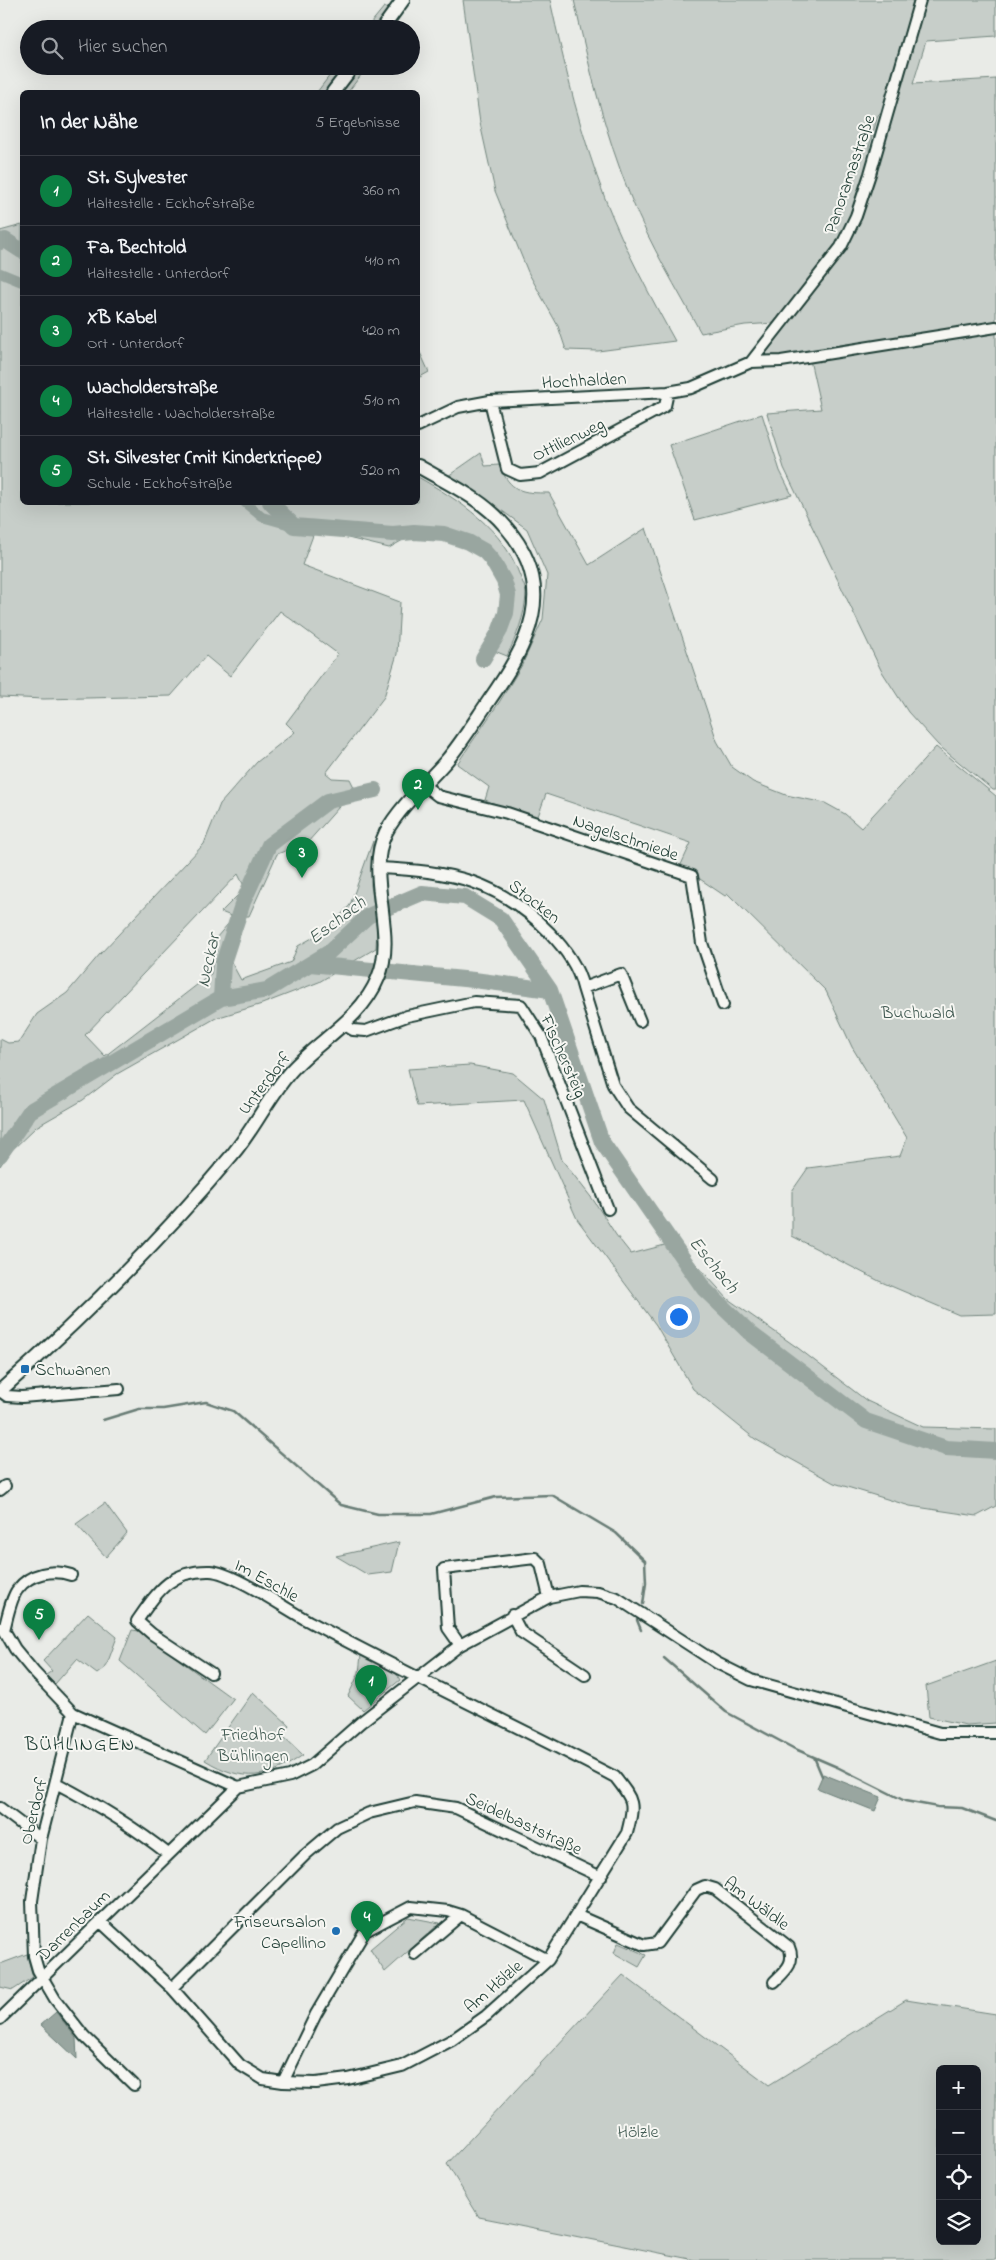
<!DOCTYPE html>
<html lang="de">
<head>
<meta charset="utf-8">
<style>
  :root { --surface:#171b24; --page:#20242c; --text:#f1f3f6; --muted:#9ea1a6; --line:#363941; --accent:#0b8043 }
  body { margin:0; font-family:"Indie Flower",sans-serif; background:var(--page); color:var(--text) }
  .controls { position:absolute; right:15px; bottom:15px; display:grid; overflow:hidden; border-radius:8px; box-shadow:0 5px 20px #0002 }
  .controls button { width:45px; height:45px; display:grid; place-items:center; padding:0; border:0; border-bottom:1px solid var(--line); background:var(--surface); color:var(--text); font:25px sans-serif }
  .you { position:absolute; left:678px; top:1316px; width:18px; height:18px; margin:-12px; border:4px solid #fff; border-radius:50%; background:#1a73e8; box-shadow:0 0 0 8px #1a73e833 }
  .badge { display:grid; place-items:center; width:32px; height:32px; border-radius:50%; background:var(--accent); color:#fff; font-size:16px; font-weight:700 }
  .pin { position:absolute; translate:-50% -41px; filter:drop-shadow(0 1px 2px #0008) }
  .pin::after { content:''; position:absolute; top:26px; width:18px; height:15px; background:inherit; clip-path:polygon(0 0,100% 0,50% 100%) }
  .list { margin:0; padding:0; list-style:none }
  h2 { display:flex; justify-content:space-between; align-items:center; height:65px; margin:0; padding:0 20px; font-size:21px }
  h2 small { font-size:16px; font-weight:400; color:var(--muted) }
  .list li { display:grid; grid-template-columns:32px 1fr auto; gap:15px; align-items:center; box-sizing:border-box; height:70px; padding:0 20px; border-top:1px solid var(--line) }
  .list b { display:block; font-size:19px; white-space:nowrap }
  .list p { margin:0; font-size:16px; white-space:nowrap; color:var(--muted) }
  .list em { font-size:16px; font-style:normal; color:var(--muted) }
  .icon { flex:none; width:28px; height:28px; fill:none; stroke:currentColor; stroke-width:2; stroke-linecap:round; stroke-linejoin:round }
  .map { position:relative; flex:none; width:996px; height:2260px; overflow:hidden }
  .search { position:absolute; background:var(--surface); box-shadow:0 5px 20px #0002; left:20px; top:20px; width:400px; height:55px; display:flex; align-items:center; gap:12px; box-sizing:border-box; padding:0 18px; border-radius:28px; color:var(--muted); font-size:19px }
  .panel { position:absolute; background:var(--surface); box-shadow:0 5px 20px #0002; left:20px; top:90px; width:400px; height:415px; border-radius:8px }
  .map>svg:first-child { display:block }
  .green { fill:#c7cec9; stroke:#73867e; fill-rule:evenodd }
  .water { fill:#99a6a0; stroke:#687c75 }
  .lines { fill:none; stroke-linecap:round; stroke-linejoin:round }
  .stream { stroke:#687c75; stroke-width:2.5 }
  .canal { stroke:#99a6a0; stroke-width:10 }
  .river { stroke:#99a6a0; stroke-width:16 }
  .minor-casing { stroke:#1f3d34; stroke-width:14 }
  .tertiary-casing { stroke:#1f3d34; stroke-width:16 }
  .minor { stroke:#f6f6f2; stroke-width:10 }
  .tertiary { stroke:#f6f6f2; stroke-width:12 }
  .poi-dot { fill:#1f6fb2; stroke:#f6f6f2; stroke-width:2 }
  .labels { text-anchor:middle; stroke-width:4; stroke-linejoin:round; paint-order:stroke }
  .street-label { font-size:18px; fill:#1f3d34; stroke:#f6f6f2 }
  .park-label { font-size:18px; fill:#415a52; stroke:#f6f6f2 }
  .poi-label { font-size:18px; fill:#1f3d34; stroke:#f6f6f2; text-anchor:start }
  .water-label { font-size:19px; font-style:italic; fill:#445c54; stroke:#f6f6f2 }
  .quarter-label { font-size:20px; letter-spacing:1px; fill:#1f3d34; stroke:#f6f6f2 }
</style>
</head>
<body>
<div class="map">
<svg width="996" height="2260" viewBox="0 0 996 2260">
  <rect width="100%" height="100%" fill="#e9ebe7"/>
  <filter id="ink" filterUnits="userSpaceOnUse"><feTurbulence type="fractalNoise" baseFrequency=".02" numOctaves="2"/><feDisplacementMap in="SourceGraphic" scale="10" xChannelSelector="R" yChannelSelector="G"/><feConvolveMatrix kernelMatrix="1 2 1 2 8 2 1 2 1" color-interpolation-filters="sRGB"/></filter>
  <g filter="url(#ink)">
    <path class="green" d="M463,0H550C565,68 581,136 606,201C625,249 650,296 675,341L598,351L566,350L558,326L528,272L495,191L480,123Z
      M574,0H916L885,109L878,115L869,147L870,163L860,194L836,248L775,323L745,325L701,333C677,289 650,245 631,198C605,134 589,67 574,0Z
      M923,0H996V36L926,41L913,84L996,79V324L798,356L769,357L765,353L769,345L847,242Z
      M384,7L388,9L373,29H366Z
      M337,66H345L325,92H317Z
      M359,66H368L348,92H342Z
      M22,225V502H418V477C460,501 503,528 520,576C522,581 526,588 526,594C525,616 516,637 507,656L487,648L498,626L506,599L498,572L476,550L454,540L410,536L389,548L315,530L302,565L400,602L397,654L384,697L326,773L332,778L350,779L357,793L339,807L307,843L277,854L249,916H231L221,912L245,888L238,874L85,1035L105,1056L211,974L216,938L228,924L242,927L230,960L241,980L291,962L298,946L328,929L350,905L373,841L371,885L377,928L376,948L319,982L262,1004L216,1018L117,1074L83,1100L36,1127L9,1153L0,1166V1039L8,1043L19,1042L37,1014L67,993L100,954L204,844L220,804L257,762L295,732L286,723L338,654L280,611L230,676L206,656L171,696L44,699L0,697V231Z
      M996,331V790H993L938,745L908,712L881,670L784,468L767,413L821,409L810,360Z
      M418,348L429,372L418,378Z
      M762,414L780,471L792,495L695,520L669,445Z
      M481,453L485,466L499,465C511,492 521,493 549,493L589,565L646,528L717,741L732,767L753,782L786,795L825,803L845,814L861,828L936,747L996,796V1314L959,1315L879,1281L792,1236V1191L808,1168L900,1156L907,1138L852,1047L826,991L728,894L725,896L694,875L679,869L691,843L546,794L537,819L485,800L489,787L457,764L500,701L522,665L543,619L547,575L527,529L490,502L448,476Z
      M470,1065L513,1073L544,1099L562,1160L594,1201L616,1235L631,1254L676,1242L728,1299L798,1348L867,1401L923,1427L996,1429V1506L977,1516L910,1506L834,1483L755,1439L693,1389L656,1325L577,1219L524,1100L417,1106L408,1069Z
      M105,1503L127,1533L106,1557L76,1524Z
      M399,1542L392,1572L368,1575L336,1556Z
      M88,1613L117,1637L106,1667L97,1674L77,1659L55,1684L46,1675L52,1671L43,1661Z
      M132,1630L139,1631L233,1699L205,1735L120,1661Z
      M361,1655L396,1673L400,1680L363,1710L348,1696L359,1673Z
      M996,1661V1723L966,1725L929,1717L926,1686Z
      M253,1692L289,1725L283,1736L303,1755C269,1779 242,1783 205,1760Z
      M408,1917L440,1923L385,1972L370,1949Z
      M618,1943L646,1955L639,1967L614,1953Z
      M27,1954L33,1977L13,1990L0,1987V1964Z
      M623,1975L769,2085L906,2000L996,2014V2260H695L479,2217L447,2164ZM940,2069H977V2241H940Z"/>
    <path class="water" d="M823,1774L881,1797L875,1811L817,1788Z
      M56,2012L76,2038L77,2059L41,2025Z"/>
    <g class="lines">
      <path class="stream" d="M103,1420L139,1409H163L206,1402L233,1411L341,1505L378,1514H431L496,1497L552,1495L616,1533L645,1561L646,1583L643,1604
        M637,1620L641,1630
        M664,1658L726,1712L793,1748L837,1767L905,1801L938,1807L962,1808L996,1821
        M814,1757L822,1776"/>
      <path class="canal" d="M0,273L22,282
        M244,502L262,517L294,526"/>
      <path class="river" d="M0,242L5,240L22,251
        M270,502L294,526L393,534L414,532L444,534L468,542L484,551L492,560L504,581L508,595L506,613L499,632L483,659
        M310,964L474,980L550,990
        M221,998L267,990L328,953L368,916L422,893L465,897L501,919L550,990L602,1142L704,1289L750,1333L866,1421L946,1448L996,1451
        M0,1155L30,1111L221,998L223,963L243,902L269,845L328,801L375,790"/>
      <g class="minor-casing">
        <path id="minor" d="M751,362L841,247L856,216L870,174L920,0
          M490,401L507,469L520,475L540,473L665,406L668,392
          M418,426L458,407L490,401L668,392L691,388L751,362L781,361L996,327
          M425,786L438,796L507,813L692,876L702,943L723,1005
          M379,868C451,871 498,880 550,933C565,949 578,966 583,988L621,974L640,1021
          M583,988L613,1085L628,1108L713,1179
          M343,1024L353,1030L366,1031L407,1016L474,1002L521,1005L541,1036L608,1209
          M0,1391L7,1396L22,1397L119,1389
          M0,1490L5,1486
          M512,1615L521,1632L585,1675
          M0,1628L4,1630L15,1649L34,1672L73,1713L238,1787L290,1776L312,1765L361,1722L460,1645L549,1597L579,1591L598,1592L617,1598L717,1663L751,1680L940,1733H996
          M4,1630C7,1619 11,1597 18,1589C30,1573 53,1569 71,1575
          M460,1645L448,1628L444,1569L535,1558L541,1564L549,1597
          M73,1713L41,1839L32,1901L34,1956L38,1970L55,1999L84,2036L134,2085
          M56,1783C96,1804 133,1826 168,1854
          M0,1808L41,1839
          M576,1915L644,1945L657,1943L696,1890L705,1886L715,1889L789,1947C796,1963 785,1971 774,1982
          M101,1922L172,1988L240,2065L263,2079L283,2082L316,2083L348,2079L402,2066L452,2040L486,2016L548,1960L627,1833C635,1803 634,1801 615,1777C515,1725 413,1677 314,1624C290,1612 234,1572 210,1571C171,1570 158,1591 137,1621L152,1634L211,1673
          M415,1954L461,1915
          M172,1988L305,1855L337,1828L369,1813L415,1802L456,1808L601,1877
          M0,2019L238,1787
          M283,2082L316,2014L365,1931L411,1907L448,1911L461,1915L548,1960"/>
      </g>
      <g class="tertiary-casing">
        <path id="tertiary" d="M382,29L403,0
          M333,92L353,66
          M0,1391C82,1318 162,1239 232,1155C254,1129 268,1098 290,1072C318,1040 361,1020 378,978C398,933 364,876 386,832C401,805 427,783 447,760C462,742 475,721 488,702C528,645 560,588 505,526C483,499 447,483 418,466"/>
      </g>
      <use href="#minor" class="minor"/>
      <use href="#tertiary" class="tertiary"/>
    </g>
  </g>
  <g class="poi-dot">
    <rect x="20" y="1364" width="10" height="10" rx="2.5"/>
    <circle cx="336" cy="1931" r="5"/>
  </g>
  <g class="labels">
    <g class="street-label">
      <text transform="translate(849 174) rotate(-71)" y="6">Panoramastraße</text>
      <text transform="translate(584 380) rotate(-3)" y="6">Hochhalden</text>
      <text transform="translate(568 439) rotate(-26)" y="6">Ottilienweg</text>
      <text transform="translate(626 837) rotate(19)" y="6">Nagelschmiede</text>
      <text transform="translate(535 901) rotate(38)" y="6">Stocken</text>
      <text transform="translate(564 1056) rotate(66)" y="6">Fischersteig</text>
      <text transform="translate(264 1083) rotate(-52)" y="6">Unterdorf</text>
      <text transform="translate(267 1580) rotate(29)" y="6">Im Eschle</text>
      <text transform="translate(33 1811) rotate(-76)" y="6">Oberdorf</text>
      <text transform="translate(524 1823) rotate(25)" y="6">Seidelbaststraße</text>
      <text transform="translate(757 1903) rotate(37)" y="6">Am Wäldle</text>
      <text transform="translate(73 1925) rotate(-44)" y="6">Darrenbaum</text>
      <text transform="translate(493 1986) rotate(-41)" y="6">Am Hölzle</text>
    </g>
    <g class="park-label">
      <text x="918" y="1018">Buchwald</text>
      <text x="253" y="1740">Friedhof<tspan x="253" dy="21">Bühlingen</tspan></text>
      <text x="638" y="2137">Hölzle</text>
    </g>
    <g class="poi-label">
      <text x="35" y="1375">Schwanen</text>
      <text x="326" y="1927" text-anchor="end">Friseursalon<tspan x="326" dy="21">Capellino</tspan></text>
    </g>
    <g class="water-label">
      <text transform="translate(336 919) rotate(-37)" y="7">Eschach</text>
      <text transform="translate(207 960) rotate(-78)" y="7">Neckar</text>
      <text transform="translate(715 1264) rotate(51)" y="7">Eschach</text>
    </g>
    <g class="quarter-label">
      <text x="80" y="1750">BÜHLINGEN</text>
    </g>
  </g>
</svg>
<div class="controls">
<button>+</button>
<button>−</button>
<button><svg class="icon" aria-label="locate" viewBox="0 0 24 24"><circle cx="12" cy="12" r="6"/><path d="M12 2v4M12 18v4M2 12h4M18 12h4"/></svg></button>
<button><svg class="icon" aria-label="layers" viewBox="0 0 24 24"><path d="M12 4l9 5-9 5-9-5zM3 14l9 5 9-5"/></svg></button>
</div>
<div class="you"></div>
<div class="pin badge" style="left:371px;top:1706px">1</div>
<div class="pin badge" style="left:418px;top:810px">2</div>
<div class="pin badge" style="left:302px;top:878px">3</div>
<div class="pin badge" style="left:367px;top:1942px">4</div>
<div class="pin badge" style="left:39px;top:1640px">5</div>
<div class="search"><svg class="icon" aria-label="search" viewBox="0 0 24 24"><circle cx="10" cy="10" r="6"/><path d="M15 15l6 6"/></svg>Hier suchen</div>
<section class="panel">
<h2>In der Nähe<small>5 Ergebnisse</small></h2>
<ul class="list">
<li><span class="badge">1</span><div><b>St. Sylvester</b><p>Haltestelle · Eckhofstraße</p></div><em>360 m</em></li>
<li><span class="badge">2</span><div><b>Fa. Bechtold</b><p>Haltestelle · Unterdorf</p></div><em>410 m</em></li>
<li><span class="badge">3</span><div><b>XB Kabel</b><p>Ort · Unterdorf</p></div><em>420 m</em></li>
<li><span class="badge">4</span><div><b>Wacholderstraße</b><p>Haltestelle · Wacholderstraße</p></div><em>510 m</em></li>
<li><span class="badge">5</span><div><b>St. Silvester (mit Kinderkrippe)</b><p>Schule · Eckhofstraße</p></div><em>520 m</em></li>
</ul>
</section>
</div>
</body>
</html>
